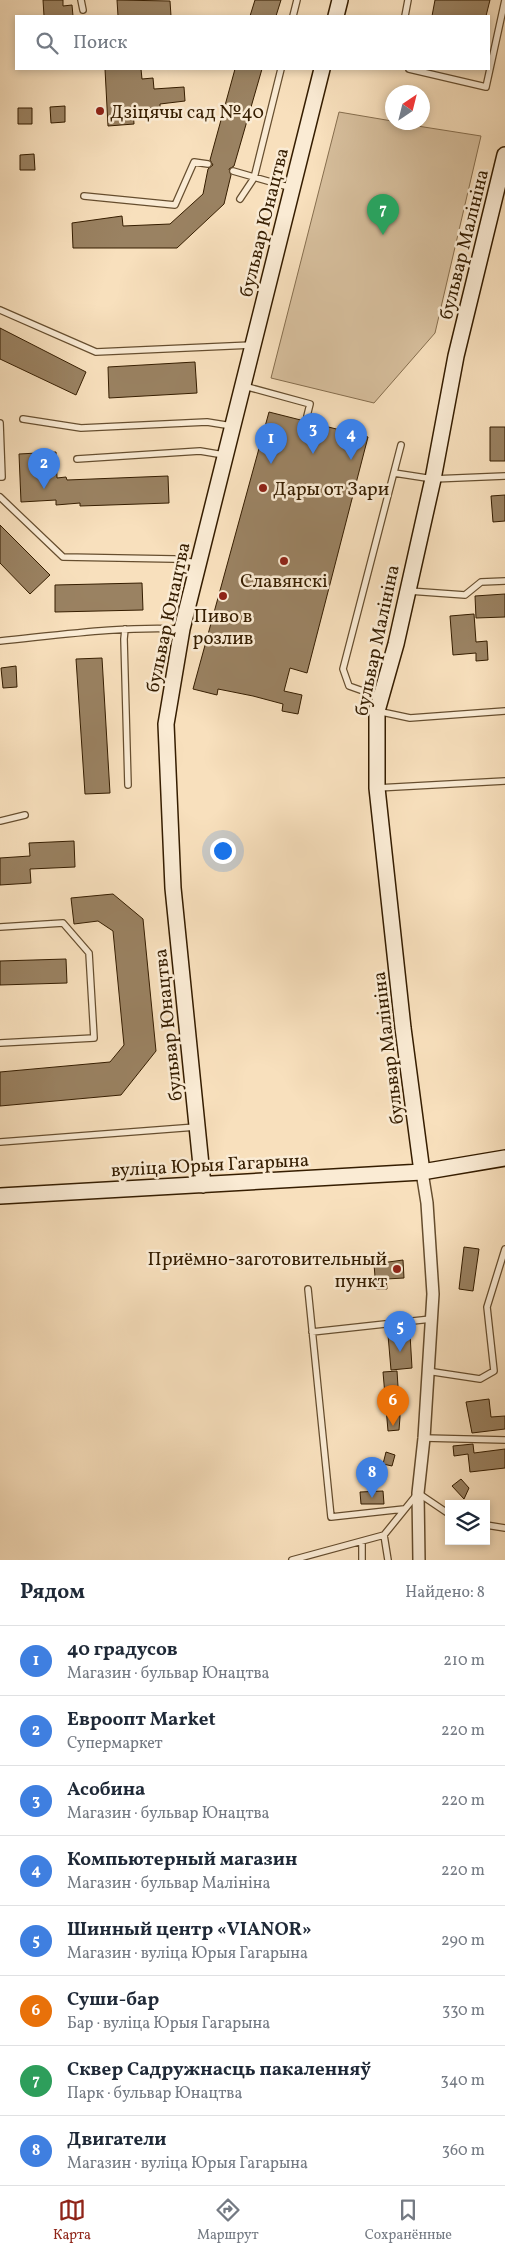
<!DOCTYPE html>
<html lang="ru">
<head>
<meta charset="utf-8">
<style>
  :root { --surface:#fff; --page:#f2f2f3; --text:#1f2937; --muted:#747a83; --line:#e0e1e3; --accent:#8f2418 }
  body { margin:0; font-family:Vollkorn,serif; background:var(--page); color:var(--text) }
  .controls { position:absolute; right:15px; bottom:15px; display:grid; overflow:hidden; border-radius:0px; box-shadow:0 2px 8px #0003 }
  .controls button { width:45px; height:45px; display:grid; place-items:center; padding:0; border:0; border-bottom:1px solid var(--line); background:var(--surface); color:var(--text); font:25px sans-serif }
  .compass { position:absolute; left:385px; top:85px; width:45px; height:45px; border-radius:50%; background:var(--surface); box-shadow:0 2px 8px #0003; rotate:35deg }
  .you { position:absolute; left:222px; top:850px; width:18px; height:18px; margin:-12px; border:4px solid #fff; border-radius:50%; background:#1a73e8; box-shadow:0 0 0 8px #1a73e833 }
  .badge { display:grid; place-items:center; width:32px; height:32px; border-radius:50%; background:var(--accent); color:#fff; font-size:16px; font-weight:700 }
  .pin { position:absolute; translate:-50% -41px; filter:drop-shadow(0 1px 2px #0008) }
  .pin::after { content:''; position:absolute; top:26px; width:18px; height:15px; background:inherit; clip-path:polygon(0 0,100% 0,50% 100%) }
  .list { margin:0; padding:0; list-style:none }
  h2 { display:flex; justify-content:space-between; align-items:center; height:65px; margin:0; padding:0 20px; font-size:21px }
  h2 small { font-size:16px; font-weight:400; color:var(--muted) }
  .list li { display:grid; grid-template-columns:32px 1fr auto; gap:15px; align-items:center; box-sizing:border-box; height:70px; padding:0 20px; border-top:1px solid var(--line) }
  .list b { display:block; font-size:19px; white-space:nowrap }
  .list p { margin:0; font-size:16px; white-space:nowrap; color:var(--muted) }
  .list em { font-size:16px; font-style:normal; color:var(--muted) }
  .icon { flex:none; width:28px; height:28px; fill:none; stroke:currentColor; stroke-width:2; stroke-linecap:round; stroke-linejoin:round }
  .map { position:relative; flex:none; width:505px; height:1560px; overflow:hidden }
  .search { position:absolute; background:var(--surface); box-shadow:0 2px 8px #0003; left:15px; right:15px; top:15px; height:55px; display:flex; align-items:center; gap:12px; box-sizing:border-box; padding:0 18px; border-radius:0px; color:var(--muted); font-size:19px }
  .sheet { height:625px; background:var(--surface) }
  nav { display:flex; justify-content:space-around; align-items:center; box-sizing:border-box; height:70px; border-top:1px solid var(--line); background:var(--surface); font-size:14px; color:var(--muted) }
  nav a { display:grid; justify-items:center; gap:2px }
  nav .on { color:var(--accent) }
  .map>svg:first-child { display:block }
  .green { fill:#d7bf9d; stroke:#866e4e }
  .building { fill:#9a8262; stroke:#351d00 }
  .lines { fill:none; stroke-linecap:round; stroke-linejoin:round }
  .lane-casing { stroke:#664e2f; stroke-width:8 }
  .street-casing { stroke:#664e2f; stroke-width:14 }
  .secondary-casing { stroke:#351d00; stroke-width:18 }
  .lane { stroke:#faebd4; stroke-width:5.5 }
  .street { stroke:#faebd4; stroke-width:11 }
  .secondary { stroke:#faebd4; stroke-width:15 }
  .poi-dot { fill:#8f2418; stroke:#faebd4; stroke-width:2 }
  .labels { text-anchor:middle; stroke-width:5; stroke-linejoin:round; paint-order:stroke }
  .poi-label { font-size:19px; fill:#351d00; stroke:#faebd4; text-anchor:start }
  .street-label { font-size:19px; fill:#351d00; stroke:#faebd4 }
</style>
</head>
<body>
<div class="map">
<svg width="505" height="1560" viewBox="0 0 505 1560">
  <rect width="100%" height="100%" fill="#f8e0bd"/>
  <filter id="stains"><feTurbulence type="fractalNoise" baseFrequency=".004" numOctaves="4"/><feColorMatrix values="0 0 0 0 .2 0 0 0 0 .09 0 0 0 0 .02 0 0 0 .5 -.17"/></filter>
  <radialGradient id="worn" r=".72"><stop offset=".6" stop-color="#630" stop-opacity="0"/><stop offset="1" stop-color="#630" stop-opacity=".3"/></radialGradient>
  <path class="green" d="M339,112L392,121V122L481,136L435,333L374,403L271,378Z"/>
  <path class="building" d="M43,0H63V6L72,5L73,16H44Z
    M117,0L170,1L171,16H118Z
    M255,0H281L276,16H250Z
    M435,0H490L486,16H432Z
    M105,69H141L142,79L153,78L154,89L184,87L185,101L160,104V107L133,109L134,124L108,126Z
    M235,69H262L234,166L229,169L231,175L224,204L177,248H73L72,223L122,216L123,226L170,224L203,194L208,169L213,165L210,160Z
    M65,106V122L51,123L50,107Z
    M18,108H32V124H18Z
    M34,154L35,170H20V155Z
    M0,328L86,372L76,395L0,359Z
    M195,362L197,393L109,398L108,367Z
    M269,412L368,437L307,673L290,668L284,691L302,695L298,714L282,711L283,704L253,696L218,689L217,695L193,689Z
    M490,427H505V461H490Z
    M56,452L57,478L66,477L67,480L168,476L169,503L80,506V503L56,505V500L21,502L19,454Z
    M505,495V521L493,522L491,496Z
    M0,525L50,575L30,594L0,563Z
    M142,583L143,610L55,612V585Z
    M505,594V617L476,618L475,596Z
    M474,614L476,642L487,641L488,660L476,661V653L453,655L450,616Z
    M102,658L110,793L85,794L76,659Z
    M16,666L17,687L3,688L1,668Z
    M74,841L75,867L30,869L31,883L0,885V858L30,856L29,843Z
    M113,894L143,919L156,1051L121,1095L0,1106V1072L110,1062L124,1045L113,931L98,921L74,924L71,898Z
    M66,959L67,983L0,985V961Z
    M464,1247L479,1249L473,1291L459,1289Z
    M403,1260L404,1278L386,1279L387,1289H376L374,1264Z
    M410,1334L412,1368L391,1370L388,1335Z
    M397,1371L400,1417L399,1430L388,1431L383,1372Z
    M489,1399L491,1417L505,1416V1429L472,1433L466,1402Z
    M473,1444L474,1453L505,1449V1468L470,1472L468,1454L454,1456L453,1446Z
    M386,1452L395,1455L392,1466L383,1464Z
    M461,1479L469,1488L464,1499L452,1486Z
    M383,1491L384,1504H361L360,1492Z"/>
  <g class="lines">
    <g class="lane-casing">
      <path id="lane" d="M81,0L83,10
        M293,16L297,0
        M405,16L408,0
        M409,69L486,87L505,0
        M233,171L292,188
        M84,196L175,205L194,162L208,164
        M240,199L254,178L281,69
        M0,310L96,352L252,345
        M244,386L310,404L307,416
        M23,419L81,428L207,422L232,426
        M0,423L2,477H0
        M77,459L200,451L224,455
        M394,473L433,479L505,476
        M0,497L63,557L174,559L196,563
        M409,591L465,595L481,582L505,581
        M125,629L124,639L128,785
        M0,641C60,635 122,626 182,629
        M380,697L349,686L343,669L401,445
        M377,711L410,718L505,711
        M377,788L505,781
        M0,821L25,815
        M0,927L63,923L89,953L94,1038L0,1043
        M0,1142L196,1127
        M308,1289L331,1517L404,1509
        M312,1332L431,1319
        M427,1371L480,1379L494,1371L487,1307L505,1249
        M424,1438L505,1440
        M486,1525L505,1528
        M384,1535L388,1560
        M292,1560L384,1535L418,1493L449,1514
        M362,1560V1542"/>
    </g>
    <g class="street-casing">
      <path id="street" d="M419,1560L418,1493L424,1438L433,1294L427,1203L422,1172"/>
    </g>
    <g class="secondary-casing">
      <path id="secondary" d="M336,16L340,0
        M422,1172L403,1028L381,825L377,788V711L396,644L433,479L456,356L505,155
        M203,1185L173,888L166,724L182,629L322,69
        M0,1196L422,1172L505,1158"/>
    </g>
    <use href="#lane" class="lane"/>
    <use href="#street" class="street"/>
    <use href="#secondary" class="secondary"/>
  </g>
  <g class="poi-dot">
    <circle cx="100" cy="111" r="5"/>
    <circle cx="263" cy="488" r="5"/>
    <circle cx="284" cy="561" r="5"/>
    <circle cx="223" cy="596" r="5"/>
    <circle cx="397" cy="1269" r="5"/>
  </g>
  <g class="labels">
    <g class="poi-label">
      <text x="110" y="118">Дзіцячы сад №40</text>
      <text x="273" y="495">Дары от Зари</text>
      <text x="284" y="587" text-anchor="middle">Славянскі</text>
      <text x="223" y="622" text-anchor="middle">Пиво в<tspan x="223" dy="22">розлив</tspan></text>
      <text x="387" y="1265" text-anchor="end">Приёмно-заготовительный<tspan x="387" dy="22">пункт</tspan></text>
    </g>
    <g class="street-label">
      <text transform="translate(263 222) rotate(-76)" y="7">бульвар Юнацтва</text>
      <text transform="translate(463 244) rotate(-76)" y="7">бульвар Малініна</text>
      <text transform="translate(167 617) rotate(-78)" y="7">бульвар Юнацтва</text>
      <text transform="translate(376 640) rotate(-78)" y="7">бульвар Малініна</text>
      <text transform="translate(167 1025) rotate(-96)" y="7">бульвар Юнацтва</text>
      <text transform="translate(387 1048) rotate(-97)" y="7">бульвар Малініна</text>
      <text transform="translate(210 1164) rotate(-3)" y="7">вуліца Юрыя Гагарына</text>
    </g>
  </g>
  <rect width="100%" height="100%" filter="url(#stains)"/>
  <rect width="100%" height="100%" fill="url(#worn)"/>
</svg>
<div class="controls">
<button><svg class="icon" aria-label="layers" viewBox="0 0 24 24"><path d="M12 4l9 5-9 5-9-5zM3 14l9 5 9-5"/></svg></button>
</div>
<svg class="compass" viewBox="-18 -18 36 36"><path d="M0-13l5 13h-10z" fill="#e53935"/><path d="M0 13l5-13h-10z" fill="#747a83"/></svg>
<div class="you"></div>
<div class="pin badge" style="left:271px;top:464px;background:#3f7fe0">1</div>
<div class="pin badge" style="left:44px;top:489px;background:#3f7fe0">2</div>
<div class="pin badge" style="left:313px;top:454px;background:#3f7fe0">3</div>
<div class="pin badge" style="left:351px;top:460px;background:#3f7fe0">4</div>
<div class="pin badge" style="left:400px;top:1352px;background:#3f7fe0">5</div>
<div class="pin badge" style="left:393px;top:1426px;background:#e8710a">6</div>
<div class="pin badge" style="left:383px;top:235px;background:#2e9e5b">7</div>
<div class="pin badge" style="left:372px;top:1498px;background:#3f7fe0">8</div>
<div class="search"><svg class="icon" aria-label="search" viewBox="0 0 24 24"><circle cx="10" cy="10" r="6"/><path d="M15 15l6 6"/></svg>Поиск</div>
</div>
<section class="sheet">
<h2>Рядом<small>Найдено: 8</small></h2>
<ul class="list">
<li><span class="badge" style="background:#3f7fe0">1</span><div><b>40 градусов</b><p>Магазин · бульвар Юнацтва</p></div><em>210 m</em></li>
<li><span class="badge" style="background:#3f7fe0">2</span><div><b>Евроопт Market</b><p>Супермаркет</p></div><em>220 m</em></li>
<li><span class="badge" style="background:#3f7fe0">3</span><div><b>Асобина</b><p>Магазин · бульвар Юнацтва</p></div><em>220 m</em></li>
<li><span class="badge" style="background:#3f7fe0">4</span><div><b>Компьютерный магазин</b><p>Магазин · бульвар Малініна</p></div><em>220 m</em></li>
<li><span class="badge" style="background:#3f7fe0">5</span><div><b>Шинный центр «VIANOR»</b><p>Магазин · вуліца Юрыя Гагарына</p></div><em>290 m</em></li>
<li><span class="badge" style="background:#e8710a">6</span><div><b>Суши-бар</b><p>Бар · вуліца Юрыя Гагарына</p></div><em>330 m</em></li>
<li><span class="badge" style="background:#2e9e5b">7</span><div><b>Сквер Садружнасць пакаленняў</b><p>Парк · бульвар Юнацтва</p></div><em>340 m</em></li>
<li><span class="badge" style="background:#3f7fe0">8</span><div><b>Двигатели</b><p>Магазин · вуліца Юрыя Гагарына</p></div><em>360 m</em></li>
</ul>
</section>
<nav>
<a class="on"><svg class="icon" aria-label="map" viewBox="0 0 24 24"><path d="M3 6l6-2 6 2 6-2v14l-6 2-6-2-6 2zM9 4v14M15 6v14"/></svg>Карта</a>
<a><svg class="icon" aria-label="directions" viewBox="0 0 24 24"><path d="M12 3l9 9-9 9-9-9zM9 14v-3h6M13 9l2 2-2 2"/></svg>Маршрут</a>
<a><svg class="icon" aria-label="saved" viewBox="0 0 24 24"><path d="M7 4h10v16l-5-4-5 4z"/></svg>Сохранённые</a>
</nav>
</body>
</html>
